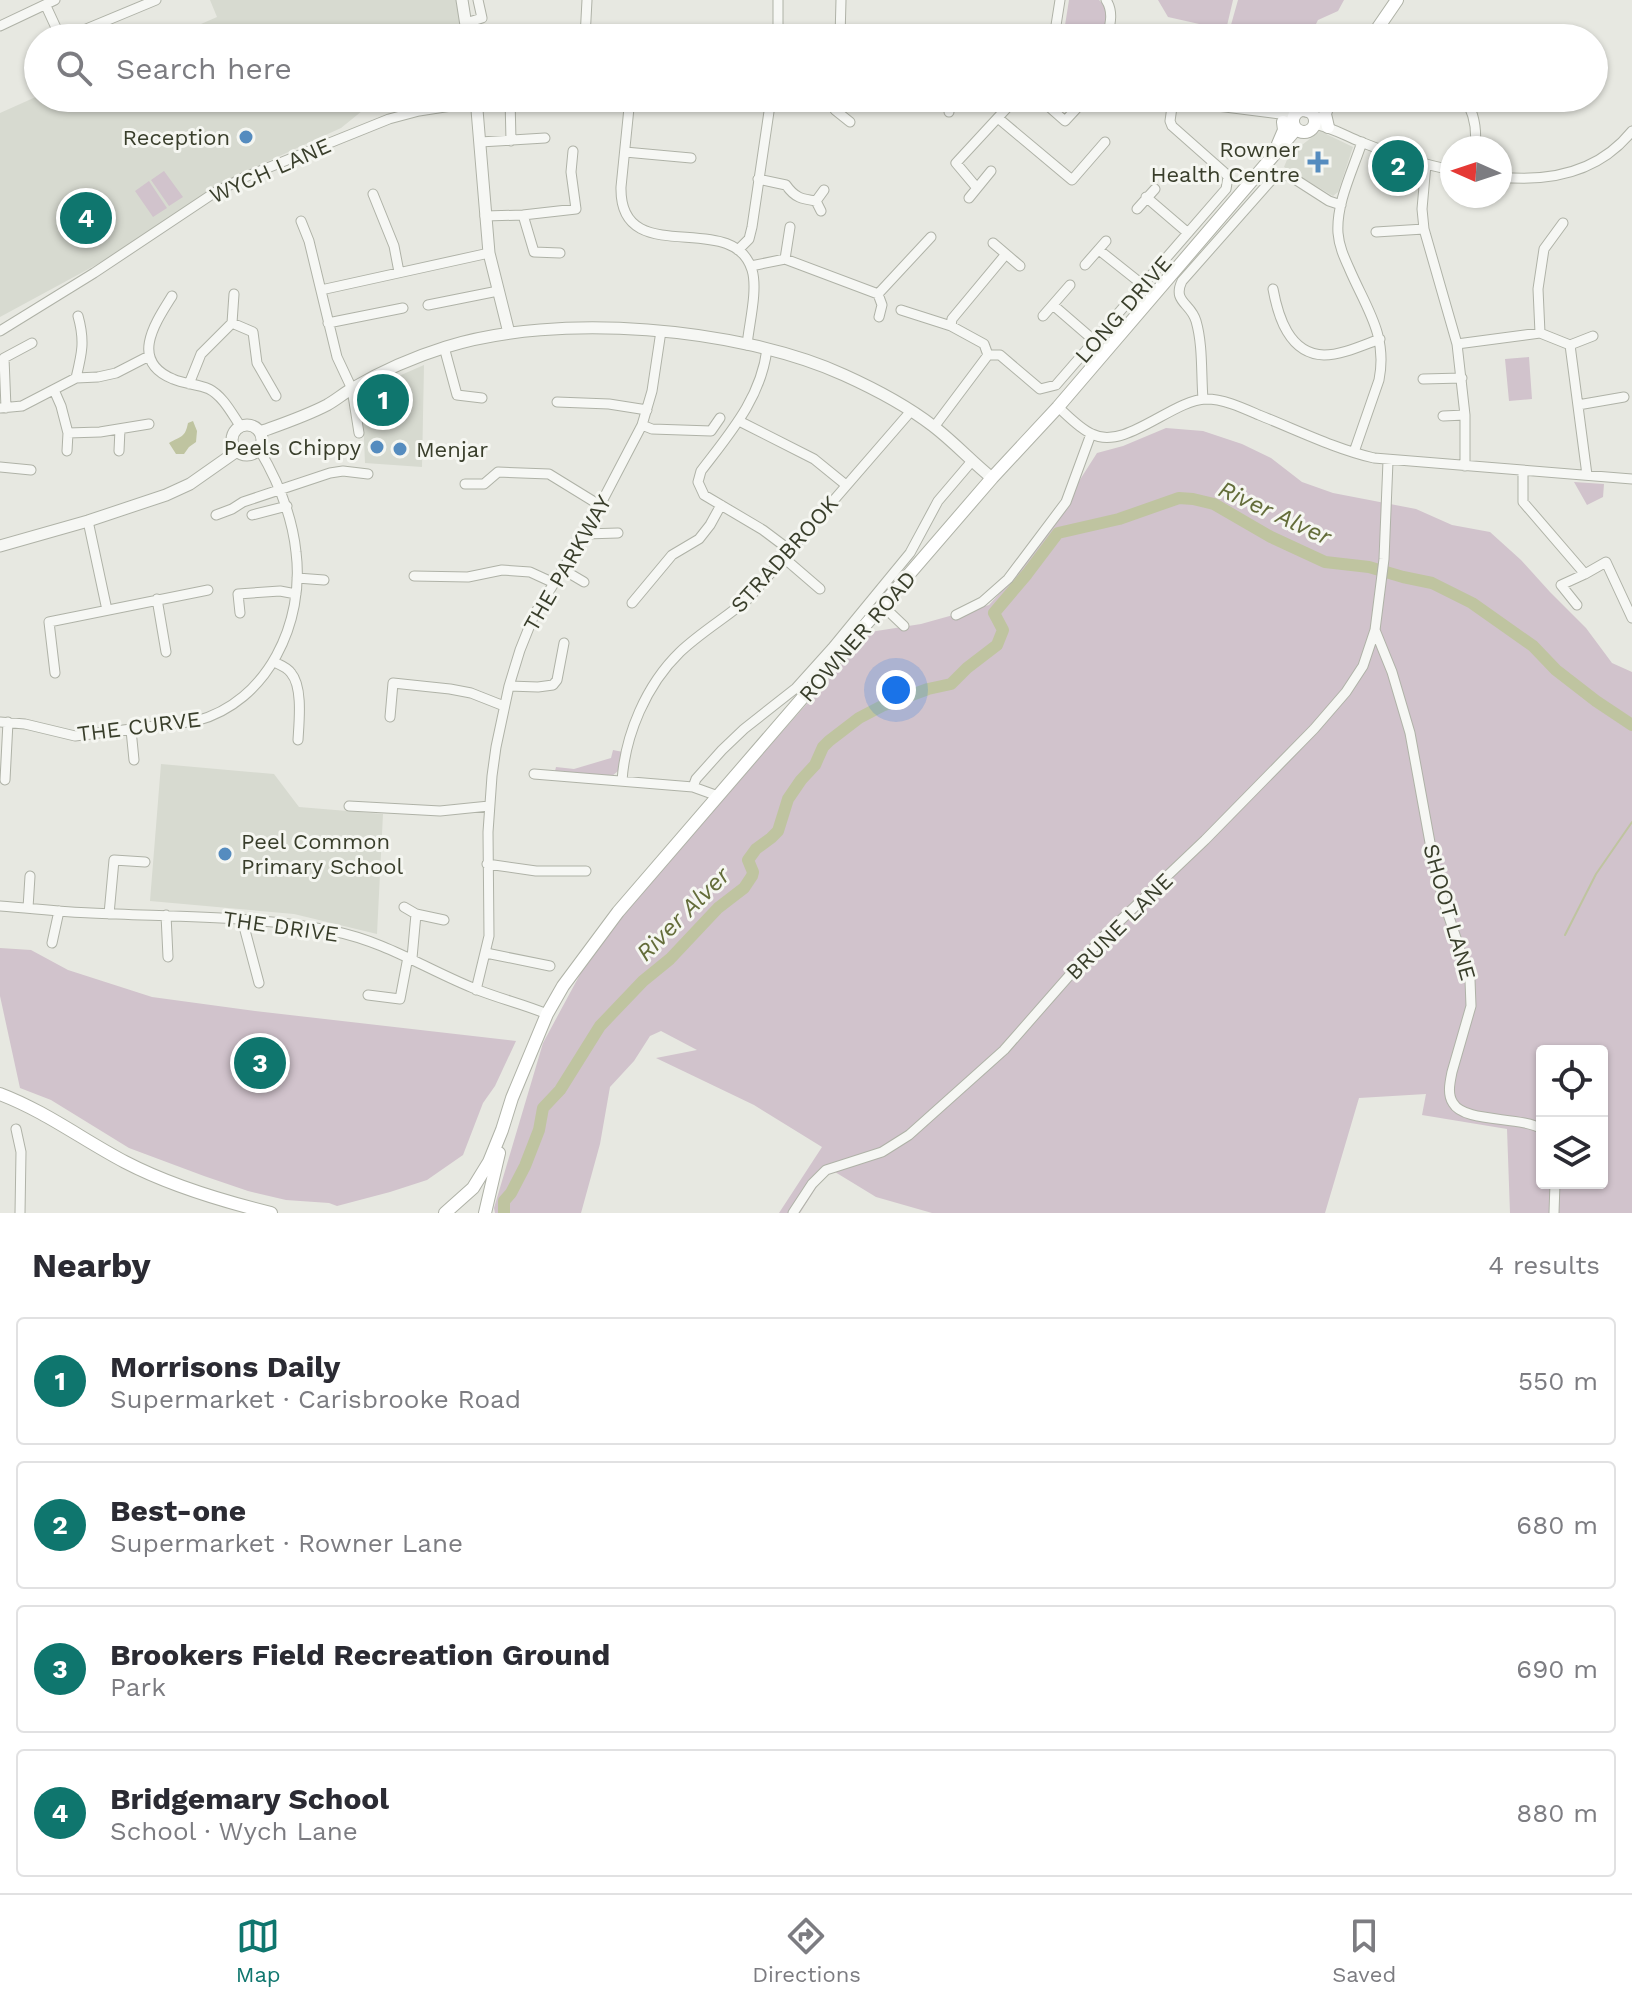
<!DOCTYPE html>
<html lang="en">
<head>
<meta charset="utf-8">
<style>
  :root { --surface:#fff; --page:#f7f7f7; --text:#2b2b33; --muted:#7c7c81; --line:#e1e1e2; --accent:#0f766e }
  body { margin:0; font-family:"Work Sans",sans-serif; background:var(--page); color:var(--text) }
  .controls { position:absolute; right:24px; bottom:24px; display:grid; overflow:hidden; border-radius:8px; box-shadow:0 2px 6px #0004 }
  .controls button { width:72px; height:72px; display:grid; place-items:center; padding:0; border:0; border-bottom:2px solid var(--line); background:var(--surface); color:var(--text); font:40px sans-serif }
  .compass { position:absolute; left:1440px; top:136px; width:72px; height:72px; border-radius:50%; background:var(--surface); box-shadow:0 2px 6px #0004; rotate:273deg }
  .you { position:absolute; left:896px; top:690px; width:28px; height:28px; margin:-20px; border:6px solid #fff; border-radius:50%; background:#1a73e8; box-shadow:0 0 0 12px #1a73e833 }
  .badge { display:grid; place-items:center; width:52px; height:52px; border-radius:50%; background:var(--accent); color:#fff; font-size:26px; font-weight:700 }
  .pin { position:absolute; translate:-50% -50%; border:4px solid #fff; box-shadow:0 2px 8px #0006 }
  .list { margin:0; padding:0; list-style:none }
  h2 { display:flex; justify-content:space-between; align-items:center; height:104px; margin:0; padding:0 32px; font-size:34px }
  h2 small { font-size:26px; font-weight:400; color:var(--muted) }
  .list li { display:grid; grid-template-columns:52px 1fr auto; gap:24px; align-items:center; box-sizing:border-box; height:128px; margin:0 16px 16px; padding:0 16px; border:2px solid var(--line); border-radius:8px }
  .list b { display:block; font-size:30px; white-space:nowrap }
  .list p { margin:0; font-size:26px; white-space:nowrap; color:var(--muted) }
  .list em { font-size:26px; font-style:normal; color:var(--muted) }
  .icon { flex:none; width:44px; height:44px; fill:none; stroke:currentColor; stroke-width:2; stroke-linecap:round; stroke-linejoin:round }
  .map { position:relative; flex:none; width:1632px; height:1213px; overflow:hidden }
  .search { position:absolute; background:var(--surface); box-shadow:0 2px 6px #0004; left:24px; right:24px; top:24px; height:88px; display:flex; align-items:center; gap:20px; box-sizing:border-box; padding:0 28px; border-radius:44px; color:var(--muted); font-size:30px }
  .sheet { height:680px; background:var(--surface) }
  nav { display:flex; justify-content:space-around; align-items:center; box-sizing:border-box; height:112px; border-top:2px solid var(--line); background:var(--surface); font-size:22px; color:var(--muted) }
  nav a { display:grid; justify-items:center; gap:4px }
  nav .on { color:var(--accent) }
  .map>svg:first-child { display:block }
  .built { fill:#d7dad0 }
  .green { fill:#d1c3cc; fill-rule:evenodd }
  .water { fill:#bfc4a0 }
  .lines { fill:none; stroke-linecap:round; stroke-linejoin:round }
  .stream { stroke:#bfc4a0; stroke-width:2 }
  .river { stroke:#bfc4a0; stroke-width:12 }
  .minor-casing { stroke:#afb2a7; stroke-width:11 }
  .tertiary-casing { stroke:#afb2a7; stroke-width:13 }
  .secondary-casing { stroke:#afb2a7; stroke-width:14 }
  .minor { stroke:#f6f7f4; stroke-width:9 }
  .tertiary { stroke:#f6f7f4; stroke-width:11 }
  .secondary { stroke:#fff; stroke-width:12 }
  .poi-dot { fill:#558cbf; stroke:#f5f6f1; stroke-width:3 }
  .labels { text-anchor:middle; stroke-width:6; stroke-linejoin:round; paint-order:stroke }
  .poi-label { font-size:22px; fill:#393e2b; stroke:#f5f6f1; text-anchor:end }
  .street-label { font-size:22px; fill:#393e2b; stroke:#f5f6f1 }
  .water-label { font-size:24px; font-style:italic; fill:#646d3a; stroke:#f5f6f1 }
</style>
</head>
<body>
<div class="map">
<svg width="1632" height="1213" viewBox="0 0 1632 1213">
  <rect width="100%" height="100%" fill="#e7e8e1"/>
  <path class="built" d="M210,0H456L463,38H169L217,17Z
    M38,96V98H378L341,128L236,176L107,259L0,317V113Z
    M1320,131L1353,147L1338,192L1333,196L1284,167L1289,155Z
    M424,365L422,467L365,463L362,392Z
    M161,764L274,774L299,807L383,814L377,934L294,914L150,901Z"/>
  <path class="green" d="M1069,0H1099C1112,13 1106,22 1103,38H1063Z
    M1158,0H1233L1226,30L1168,17Z
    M1238,0H1344L1338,11L1318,20L1309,38H1256L1229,32Z
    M164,171L183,197L169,206L151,180Z
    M149,181L167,208L153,217L135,191Z
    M1529,357L1532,399L1509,401L1505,359Z
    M1166,428L1203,431L1242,444L1271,458L1302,482L1333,493L1416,509L1452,525L1490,532L1521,560L1550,592L1586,628L1612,663L1632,672V1213H1510L1507,1129L1422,1115L1426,1094L1359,1098L1325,1213H932L876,1197L835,1172L825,1174L800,1213H779L822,1147L754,1105L656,1058L697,1050L661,1031L650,1036L634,1061L610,1087L600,1144L581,1213H495L494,1208L543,1043L598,941L870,632L921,624L989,605L1011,581L1044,536L1097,453L1123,446ZM1542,1051H1602V1183H1542Z
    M1574,482L1604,484L1603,497L1587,505Z
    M613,750L623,752L618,771L612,776L555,771L556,767L574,769L611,758Z
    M0,948L31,950L68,970L152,997L255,1011L516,1041L495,1086L483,1103L463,1155L427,1180L390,1192L337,1206L329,1203L286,1200L248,1191L204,1176L129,1148L51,1100L20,1088L0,996Z"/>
  <path class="water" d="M193,421L197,431L196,442L189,447L184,454H176L169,443C181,436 185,438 188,423Z"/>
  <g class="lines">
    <path class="stream" d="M1565,935L1596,874L1632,822"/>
    <path class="river" d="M504,1213V1201L511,1193L525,1166L539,1130L543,1108L560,1090L600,1026L643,981L670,959L718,908L744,888L752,876L753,872L748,860L756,849L771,838L778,831L788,799L801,780L815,765L823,747L829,741L859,718L884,705L928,689L951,684L967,668L997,645L1003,630L994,613L1027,574L1058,533L1119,519L1179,498L1193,499L1214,504L1271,537L1325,562L1369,567L1403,577L1432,583L1472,603L1533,646L1556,670L1596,701L1632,725"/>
    <g class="minor-casing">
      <path id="minor" d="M1106,0C1114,12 1110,25 1107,38
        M46,6L58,32L67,37L156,0
        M466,23L482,18L478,0
        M0,26L55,0
        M585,38L587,0
        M778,38V0
        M840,38L841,0
        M1054,38L1060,0
        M510,98L511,141
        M630,98L621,187C619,272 733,207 752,270C758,290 749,324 747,345
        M838,98L835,110L850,122
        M949,98V112
        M1039,98L1065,121L1077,108
        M1464,98C1475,113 1477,130 1475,148
        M998,118L1072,180L1105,142
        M1314,124C1331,127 1346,136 1361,142C1391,154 1421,164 1452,170
        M480,142L545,138
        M625,152L691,158
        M1426,164L1422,209L1424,229L1457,344L1465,415V466
        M1500,177C1550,182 1599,172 1632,131
        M758,179L786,185C795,198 802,199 816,201L821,211
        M977,188L956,163L1016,98
        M373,194L394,246L399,272
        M1146,197L1188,233
        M969,198L991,171
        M816,201L824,190
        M1137,209L1155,189
        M523,215L534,252L560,253
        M485,216L523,215L576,209L571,172L573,151
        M301,221L309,241L337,357L352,389L359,433
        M1376,232L1424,229
        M993,243L1020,266
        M738,250L749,239L752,227L771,98
        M1099,250L1143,285
        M785,259L790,227
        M1085,265L1106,241
        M751,266L785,259L878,294L882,305L879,317
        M1273,289C1278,316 1289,354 1324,355C1342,355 1363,345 1380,339
        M321,290L489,253
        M878,294L931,237
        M172,296C155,323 129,361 173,379C184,384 198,384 209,389C223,396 232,414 241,427
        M428,305L498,291
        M1053,305L1090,337L1097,340
        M901,310L951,326L984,344L988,355
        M1043,316L1070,285
        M232,323L234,294
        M328,323L403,308
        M951,326L952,319L1006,254
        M0,331L94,273L214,193L245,177L389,119L419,111L477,102
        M1540,333L1538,289L1544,249L1563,223
        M1457,344L1540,333L1570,345L1587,475
        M1570,345L1593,336
        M444,347L457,395L482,398
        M767,349C761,398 730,433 701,471L698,482L704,495L763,530L791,551
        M76,378C82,353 85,341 78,316
        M1423,379L1462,378
        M189,384L201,354L232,323L253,332L257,363L276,396
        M54,390L61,406L68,433L100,432L149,424
        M1203,399C1201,374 1203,345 1196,321C1191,303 1172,302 1182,281L1274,177L1282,175L1290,176L1329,201L1341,205
        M557,402L609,404L647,410
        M1578,405L1624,397
        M1058,407C1068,416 1080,429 1092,434C1125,451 1172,400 1206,399C1224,399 1243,408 1259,415C1297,430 1335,449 1374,458L1632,479
        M0,408L22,406L76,378L98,377L116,373L149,356
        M6,408L4,358L32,343
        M1443,416L1465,415
        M739,421L814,459L846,485
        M642,425L652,429L711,431L720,418
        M934,427L988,355H1000L1040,389L1056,385L1226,189L1228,177L1224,172L1172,126L1170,121L1173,100
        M67,451L68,433
        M119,451L120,429
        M1354,452L1379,380C1388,335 1366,308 1349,268C1344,257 1339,246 1338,233C1336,203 1353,170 1362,142
        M0,467L31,470
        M1523,471V502L1585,574L1606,562L1632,618
        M465,484H484L498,472L549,474L601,506
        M216,515L232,509L243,502L330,473L343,471L368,474
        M252,515L287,506
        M88,521L107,610
        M585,534L618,533
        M784,558L820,589
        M562,569L584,582
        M414,576L468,577L502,570L530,572L554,583
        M297,578L324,580
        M157,599L166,652
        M632,603L672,555L699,539L710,525L721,505
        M1577,605L1561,585L1585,574
        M883,606L904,626
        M240,613L238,594L280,591L296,594
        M956,615L982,602L1008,579L1066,502L1091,434
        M1375,630L1392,672L1410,733L1433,859L1443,899L1470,980L1471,1006L1452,1072C1450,1082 1447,1094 1453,1103C1464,1123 1520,1116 1542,1129
        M274,662C280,665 287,667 291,673C303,687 299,722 298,740
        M55,673L49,622L208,590
        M509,686L538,687L553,685L557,680L564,643
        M390,717L393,683L450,689L471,693L504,706
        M0,722L25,724L75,736L196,721C268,702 305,622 296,552C292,514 278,481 259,449
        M131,730L134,760
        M534,774L693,787L718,796
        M5,780L8,722
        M622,781C625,735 646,685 680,652C701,632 727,617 749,598L911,411
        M693,787L696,779L722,750L744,729L796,688L832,648L910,553L938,501L972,461
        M349,806L440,811L489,806
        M487,864L536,871H586
        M0,906C30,908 61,912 91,913C172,917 253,915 333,931C386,942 424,968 473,988C497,998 523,1004 547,1014
        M404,907L416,914L444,920
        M28,908L30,876
        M109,914L114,860L145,862
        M166,915L168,957
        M242,919L259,983
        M52,943L59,911
        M486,953L550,966
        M412,958L416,914
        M476,990L489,936L488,832L492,776L496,747L509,686L520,650L534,615L585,534L642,425L652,391L661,331
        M368,995L400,999L408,957
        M16,1129L21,1152L20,1213
        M793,1213L812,1184L826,1170L882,1152L909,1135L1004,1050L1104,936L1205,840L1314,729L1346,692L1363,666L1375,630L1384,559L1388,461
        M1554,1213L1555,1183"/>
    </g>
    <g class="tertiary-casing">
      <path id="tertiary" d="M462,0L468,38
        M476,98L489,253L509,333
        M1162,98L1295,115
        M232 440a15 15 0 1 1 30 0a15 15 0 1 1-30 0Z
        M260,432C282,424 306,416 327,405C336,400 344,393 353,388C382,371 414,357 446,347C557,312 739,327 844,375C875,389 907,406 933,426C954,442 972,462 992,478
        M0,546L88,521L166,495L190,484L237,451"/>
    </g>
    <g class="secondary-casing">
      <path id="secondary" d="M1371,38L1397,0
        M1293 121a11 11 0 1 1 22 0a11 11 0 1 1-22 0Z
        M1307,111L1320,98
        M1328,127L1325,114L1330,98
        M1278,144L1284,130L1283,122
        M0,1094C45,1111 83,1140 125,1162C171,1186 222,1201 271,1213
        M445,1213L473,1188L489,1162L502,1130L512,1098L547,1014L563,986L618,912L992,478L1058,407L1296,129
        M485,1213L499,1153"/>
    </g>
    <use href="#minor" class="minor"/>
    <use href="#tertiary" class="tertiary"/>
    <use href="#secondary" class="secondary"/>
  </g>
  <g class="poi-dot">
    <circle cx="246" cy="137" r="8"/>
    <path d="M1314 150h8v8h8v8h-8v8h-8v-8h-8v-8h8z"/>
    <circle cx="377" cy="447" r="8"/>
    <circle cx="400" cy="449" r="8"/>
    <circle cx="225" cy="854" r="8"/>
  </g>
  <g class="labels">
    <g class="poi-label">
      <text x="230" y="145">Reception</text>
      <text x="1300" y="157">Rowner<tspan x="1300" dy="25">Health Centre</tspan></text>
      <text x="361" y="455">Peels Chippy</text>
      <text x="416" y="457" text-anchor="start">Menjar</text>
      <text x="241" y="849" text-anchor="start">Peel Common<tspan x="241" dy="25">Primary School</tspan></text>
    </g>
    <g class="street-label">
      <text transform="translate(270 170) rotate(-24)" y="8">WYCH LANE</text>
      <text transform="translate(1123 309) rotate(-49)" y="8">LONG DRIVE</text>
      <text transform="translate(784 554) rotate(-48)" y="8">STRADBROOK</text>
      <text transform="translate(567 563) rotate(-60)" y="8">THE PARKWAY</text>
      <text transform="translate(857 636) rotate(-49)" y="8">ROWNER ROAD</text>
      <text transform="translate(139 726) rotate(-7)" y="8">THE CURVE</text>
      <text transform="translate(1450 912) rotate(74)" y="8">SHOOT LANE</text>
      <text transform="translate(281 926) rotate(8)" y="8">THE DRIVE</text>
      <text transform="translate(1119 926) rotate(-45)" y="8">BRUNE LANE</text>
    </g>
    <g class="water-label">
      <text transform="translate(1275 513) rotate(25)" y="8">River Alver</text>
      <text transform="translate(683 914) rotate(-45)" y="8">River Alver</text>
    </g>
  </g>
</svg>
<div class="controls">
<button><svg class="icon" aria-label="locate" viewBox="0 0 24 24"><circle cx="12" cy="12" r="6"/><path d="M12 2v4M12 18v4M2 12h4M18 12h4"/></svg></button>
<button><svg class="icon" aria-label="layers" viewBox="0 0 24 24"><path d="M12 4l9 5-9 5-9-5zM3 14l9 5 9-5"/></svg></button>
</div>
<svg class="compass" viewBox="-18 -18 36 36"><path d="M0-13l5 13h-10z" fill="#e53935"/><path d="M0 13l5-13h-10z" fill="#7c7c81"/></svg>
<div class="you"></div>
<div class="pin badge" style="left:383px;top:400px">1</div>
<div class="pin badge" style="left:1398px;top:166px">2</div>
<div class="pin badge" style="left:260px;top:1063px">3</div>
<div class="pin badge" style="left:86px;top:218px">4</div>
<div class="search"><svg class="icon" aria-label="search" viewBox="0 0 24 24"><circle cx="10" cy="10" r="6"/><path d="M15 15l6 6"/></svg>Search here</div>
</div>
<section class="sheet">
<h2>Nearby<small>4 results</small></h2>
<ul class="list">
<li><span class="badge">1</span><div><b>Morrisons Daily</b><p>Supermarket · Carisbrooke Road</p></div><em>550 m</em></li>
<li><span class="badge">2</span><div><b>Best-one</b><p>Supermarket · Rowner Lane</p></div><em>680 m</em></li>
<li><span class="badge">3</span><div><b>Brookers Field Recreation Ground</b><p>Park</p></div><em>690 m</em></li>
<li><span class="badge">4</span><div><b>Bridgemary School</b><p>School · Wych Lane</p></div><em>880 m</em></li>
</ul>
</section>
<nav>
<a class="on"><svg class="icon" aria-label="map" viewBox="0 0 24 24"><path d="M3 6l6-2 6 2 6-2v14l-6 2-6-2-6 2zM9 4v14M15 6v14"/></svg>Map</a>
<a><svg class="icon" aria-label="directions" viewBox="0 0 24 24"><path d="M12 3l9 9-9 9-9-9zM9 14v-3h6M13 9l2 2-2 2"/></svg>Directions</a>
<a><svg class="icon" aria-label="saved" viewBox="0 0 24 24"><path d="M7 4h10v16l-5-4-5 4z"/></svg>Saved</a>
</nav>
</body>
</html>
